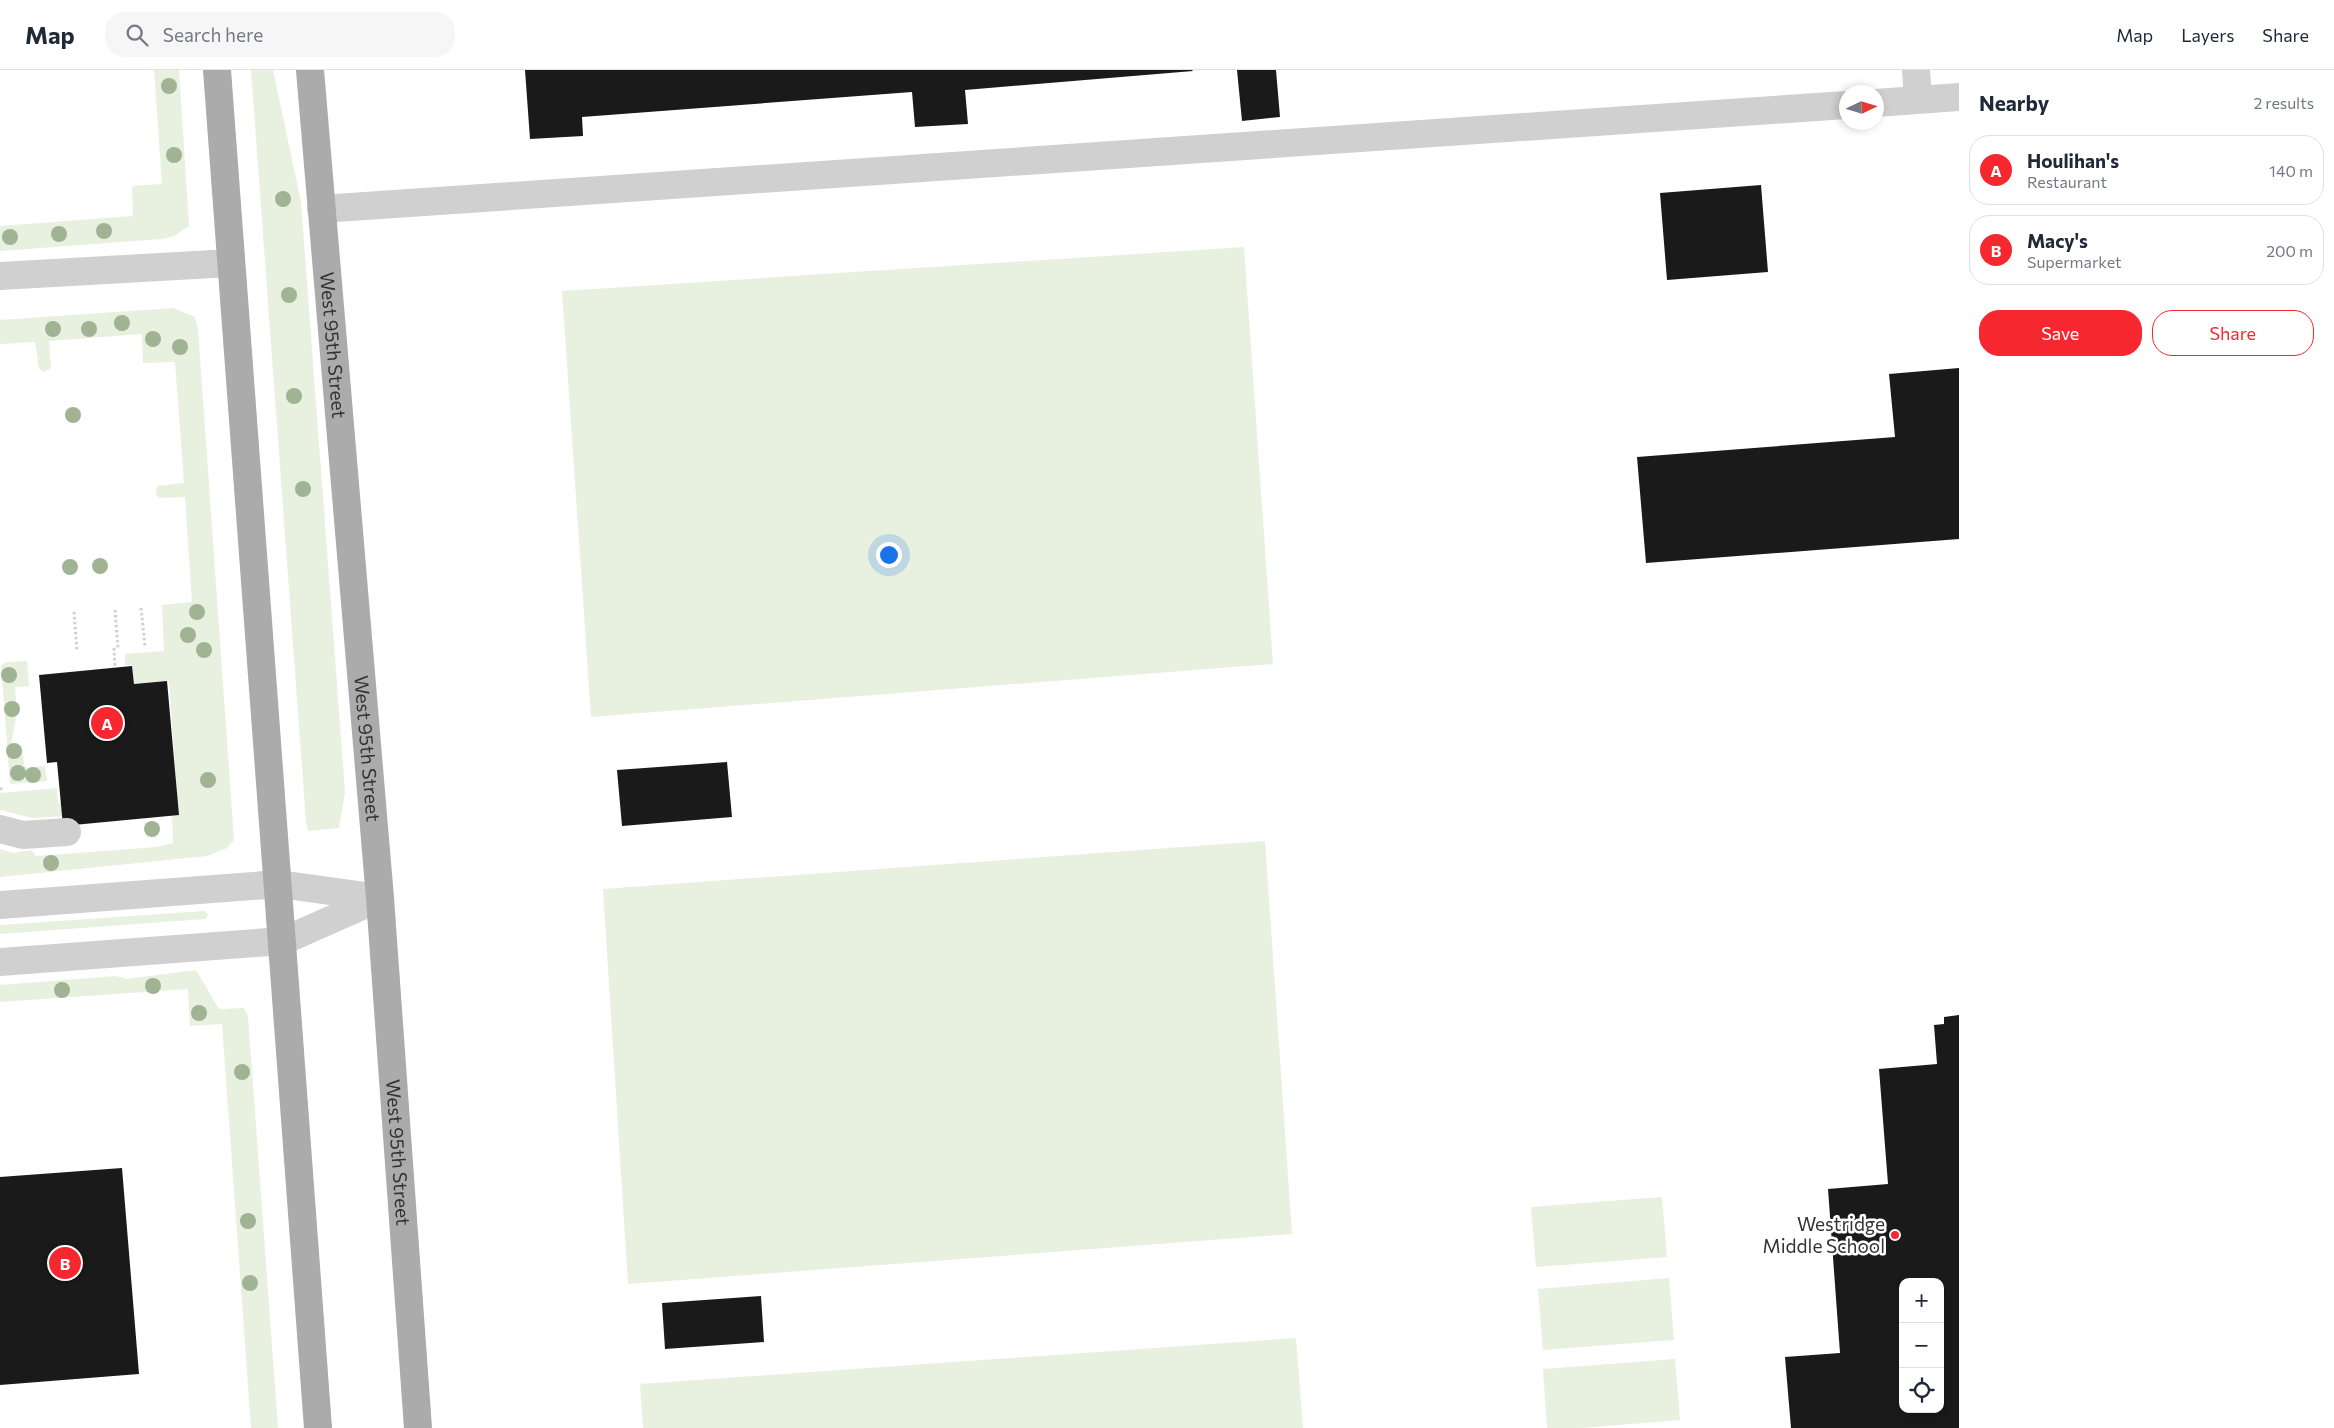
<!DOCTYPE html>
<html lang="en">
<head>
<meta charset="utf-8">
<style>
  :root { --surface:#fff; --page:#f6f6f7; --text:#1f2937; --muted:#747a83; --line:#e0e1e3; --accent:#f7272f }
  body { margin:0; font-family:Commissioner,sans-serif; background:var(--page); color:var(--text) }
  .controls { position:absolute; right:15px; bottom:15px; display:grid; overflow:hidden; border-radius:10px; box-shadow:0 2px 8px #0003 }
  .controls button { width:45px; height:45px; display:grid; place-items:center; padding:0; border:0; border-bottom:1px solid var(--line); background:var(--surface); color:var(--text); font:25px sans-serif }
  .compass { position:absolute; left:1839px; top:15px; width:45px; height:45px; border-radius:50%; background:var(--surface); box-shadow:0 2px 8px #0003; rotate:86deg }
  .you { position:absolute; left:888px; top:484px; width:18px; height:18px; margin:-12px; border:4px solid #fff; border-radius:50%; background:#1a73e8; box-shadow:0 0 0 8px #1a73e833 }
  .badge { display:grid; place-items:center; width:32px; height:32px; border-radius:50%; background:var(--accent); color:#fff; font-size:16px; font-weight:700 }
  .pin { position:absolute; translate:-50% -50%; border:2px solid #fff; box-shadow:0 1px 5px #0006 }
  .list { margin:0; padding:0; list-style:none }
  h2 { display:flex; justify-content:space-between; align-items:center; height:65px; margin:0; padding:0 20px; font-size:21px }
  h2 small { font-size:16px; font-weight:400; color:var(--muted) }
  .list li { display:grid; grid-template-columns:32px 1fr auto; gap:15px; align-items:center; box-sizing:border-box; height:70px; margin:0 10px 10px; padding:0 10px; border:1px solid var(--line); border-radius:20px }
  .list b { display:block; font-size:19px; white-space:nowrap }
  .list p { margin:0; font-size:16px; white-space:nowrap; color:var(--muted) }
  .list em { font-size:16px; font-style:normal; color:var(--muted) }
  .actions { display:flex; gap:10px; padding:15px 20px }
  .actions a { flex:1; padding:11px 0; border:1px solid var(--accent); border-radius:20px; text-align:center; font-size:18px; color:var(--accent) }
  .actions .main { background:var(--accent); color:#fff }
  .icon { flex:none; width:28px; height:28px; fill:none; stroke:currentColor; stroke-width:2; stroke-linecap:round; stroke-linejoin:round }
  .map { position:relative; flex:none; width:1959px; height:1358px; overflow:hidden }
  header { display:flex; align-items:center; gap:30px; box-sizing:border-box; height:70px; padding:0 25px; background:var(--surface); border-bottom:1px solid var(--line) }
  header strong { font-size:24px }
  nav { display:flex; gap:28px; margin-inline-start:auto; font-size:18px }
  .search { width:350px; height:45px; background:var(--page); display:flex; align-items:center; gap:12px; box-sizing:border-box; padding:0 18px; border-radius:20px; color:var(--muted); font-size:19px }
  main { display:flex }
  aside { flex:1; background:var(--surface) }
  .map>svg:first-child { display:block }
  .green { fill:#e8f0e0 }
  .building { fill:#1a1a1a; fill-rule:evenodd }
  .lines { fill:none; stroke-linecap:round; stroke-linejoin:round }
  .path { stroke:#d0d0d0; stroke-width:3; stroke-dasharray:2.5 2.5; stroke-linecap:butt }
  .minor { stroke:#d0d0d0; stroke-width:28 }
  .major { stroke:#ababab; stroke-width:28 }
  .tree { fill:#a0b393 }
  .poi-dot { fill:#f7272f; stroke:#fff; stroke-width:2 }
  .labels { text-anchor:middle; stroke-width:5; stroke-linejoin:round; paint-order:stroke }
  .street-label { font-size:19px; fill:#333; stroke:#fff }
  .poi-label { font-size:19px; fill:#333; stroke:#fff; text-anchor:end }
</style>
</head>
<body>
<header>
<strong>Map</strong>
<div class="search"><svg class="icon" aria-label="search" viewBox="0 0 24 24"><circle cx="10" cy="10" r="6"/><path d="M15 15l6 6"/></svg>Search here</div>
<nav><a>Map</a><a>Layers</a><a>Share</a></nav>
</header>
<main>
<div class="map">
<svg width="1959" height="1358" viewBox="0 0 1959 1358">
  <rect width="100%" height="100%" fill="#fff"/>
  <path class="green" d="M154,0H179L189,156L174,166L162,169L0,181V156L133,146L132,118L133,116L162,114Z
    M251,0H273L301,132L345,722L339,758L308,761L306,752Z
    M1244,177L1273,594L591,647L562,221Z
    M173,238L195,247L198,259L234,770L227,778L207,786L0,807V779L14,783L31,780L36,786L157,777L173,773L172,745L177,724L169,611L134,614L132,595H125V584L164,581L162,535L192,532L185,427L160,428L156,425L157,416L184,413L175,292L143,293L142,264L49,271L51,298L44,302L39,299L35,272L0,274V250Z
    M27,591L29,616L15,617L17,641L11,675L22,676L24,695L27,698L45,696L47,711L10,714L1,595L7,592Z
    M57,718L58,733L66,734L67,746L32,748L0,740V723Z
    M1265,771L1292,1164L628,1214L603,819Z
    M205,841L208,845L205,849L0,864V855Z
    M196,900L219,939L244,938L248,946L278,1358H251L222,954L190,956L188,919L0,932V915L116,906L126,909Z
    M1662,1127L1667,1187L1536,1197L1531,1137Z
    M1669,1208L1674,1270L1543,1280L1538,1219Z
    M1296,1268L1303,1358H643L640,1314Z
    M1675,1289L1680,1350L1581,1358H1547L1543,1299Z"/>
  <path class="building" d="M525,0H1192L1193,1L965,20L968,54L915,57L912,22L582,47L583,66L530,69Z
    M1237,0H1276L1280,47L1242,51Z
    M1761,115L1768,202L1667,210L1660,123Z
    M1959,298V469L1646,493L1637,387L1895,367L1889,304Z
    M132,596L134,614L167,611L179,745L63,756L57,692L47,693L39,605Z
    M727,692L732,747L622,756L617,700Z
    M1959,945V1358H1791L1785,1287L1840,1283L1828,1119L1888,1114L1879,999L1937,994L1934,955L1944,954V947ZM1903,1212H1940V1339H1903Z
    M122,1098L139,1304L0,1315V1107Z
    M761,1226L764,1272L665,1279L662,1233Z"/>
  <g class="lines">
    <path class="path" d="M141,538L145,576
      M115,540L118,578
      M74,542L77,581
      M114,578L115,598
      M0,719L4,718"/>
    <path class="minor" d="M1916,0L1918,30
      M1876,33L1959,27
      M321,139L1846,35
      M0,206L231,193
      M0,759L23,765L67,762
      M0,835L279,814L380,828
      M0,892L283,871L380,828"/>
    <g class="major">
      <path d="M217,0L318,1358"/>
      <path id="s1" d="M310,0L380,828L418,1358"/>
    </g>
  </g>
  <g class="tree">
    <circle cx="169" cy="16" r="8"/>
    <circle cx="174" cy="85" r="8"/>
    <circle cx="283" cy="129" r="8"/>
    <circle cx="104" cy="161" r="8"/>
    <circle cx="59" cy="164" r="8"/>
    <circle cx="10" cy="167" r="8"/>
    <circle cx="289" cy="225" r="8"/>
    <circle cx="122" cy="253" r="8"/>
    <circle cx="53" cy="259" r="8"/>
    <circle cx="89" cy="259" r="8"/>
    <circle cx="153" cy="269" r="8"/>
    <circle cx="180" cy="277" r="8"/>
    <circle cx="294" cy="326" r="8"/>
    <circle cx="73" cy="345" r="8"/>
    <circle cx="303" cy="419" r="8"/>
    <circle cx="100" cy="496" r="8"/>
    <circle cx="70" cy="497" r="8"/>
    <circle cx="197" cy="542" r="8"/>
    <circle cx="188" cy="565" r="8"/>
    <circle cx="204" cy="580" r="8"/>
    <circle cx="9" cy="605" r="8"/>
    <circle cx="12" cy="639" r="8"/>
    <circle cx="14" cy="681" r="8"/>
    <circle cx="18" cy="703" r="8"/>
    <circle cx="33" cy="705" r="8"/>
    <circle cx="208" cy="710" r="8"/>
    <circle cx="152" cy="759" r="8"/>
    <circle cx="51" cy="793" r="8"/>
    <circle cx="153" cy="916" r="8"/>
    <circle cx="62" cy="920" r="8"/>
    <circle cx="199" cy="943" r="8"/>
    <circle cx="242" cy="1002" r="8"/>
    <circle cx="248" cy="1151" r="8"/>
    <circle cx="250" cy="1213" r="8"/>
  </g>
  <circle class="poi-dot" cx="1895" cy="1165" r="5"/>
  <g class="labels">
    <g class="street-label">
      <text dy="7" stroke="none"><textPath href="#s1" startOffset="276">West 95th Street</textPath></text>
      <text dy="7" stroke="none"><textPath href="#s1" startOffset="681">West 95th Street</textPath></text>
      <text dy="7" stroke="none"><textPath href="#s1" startOffset="1086">West 95th Street</textPath></text>
    </g>
    <g class="poi-label">
      <text x="1885" y="1161">Westridge<tspan x="1885" dy="22">Middle School</tspan></text>
    </g>
  </g>
</svg>
<div class="controls">
<button>+</button>
<button>−</button>
<button><svg class="icon" aria-label="locate" viewBox="0 0 24 24"><circle cx="12" cy="12" r="6"/><path d="M12 2v4M12 18v4M2 12h4M18 12h4"/></svg></button>
</div>
<svg class="compass" viewBox="-18 -18 36 36"><path d="M0-13l5 13h-10z" fill="#e53935"/><path d="M0 13l5-13h-10z" fill="#747a83"/></svg>
<div class="you"></div>
<div class="pin badge" style="left:107px;top:653px">A</div>
<div class="pin badge" style="left:65px;top:1193px">B</div>
</div>
<aside>
<h2>Nearby<small>2 results</small></h2>
<ul class="list">
<li><span class="badge">A</span><div><b>Houlihan's</b><p>Restaurant</p></div><em>140 m</em></li>
<li><span class="badge">B</span><div><b>Macy's</b><p>Supermarket</p></div><em>200 m</em></li>
</ul>
<div class="actions"><a class="main">Save</a><a>Share</a></div>
</aside>
</main>
</body>
</html>
